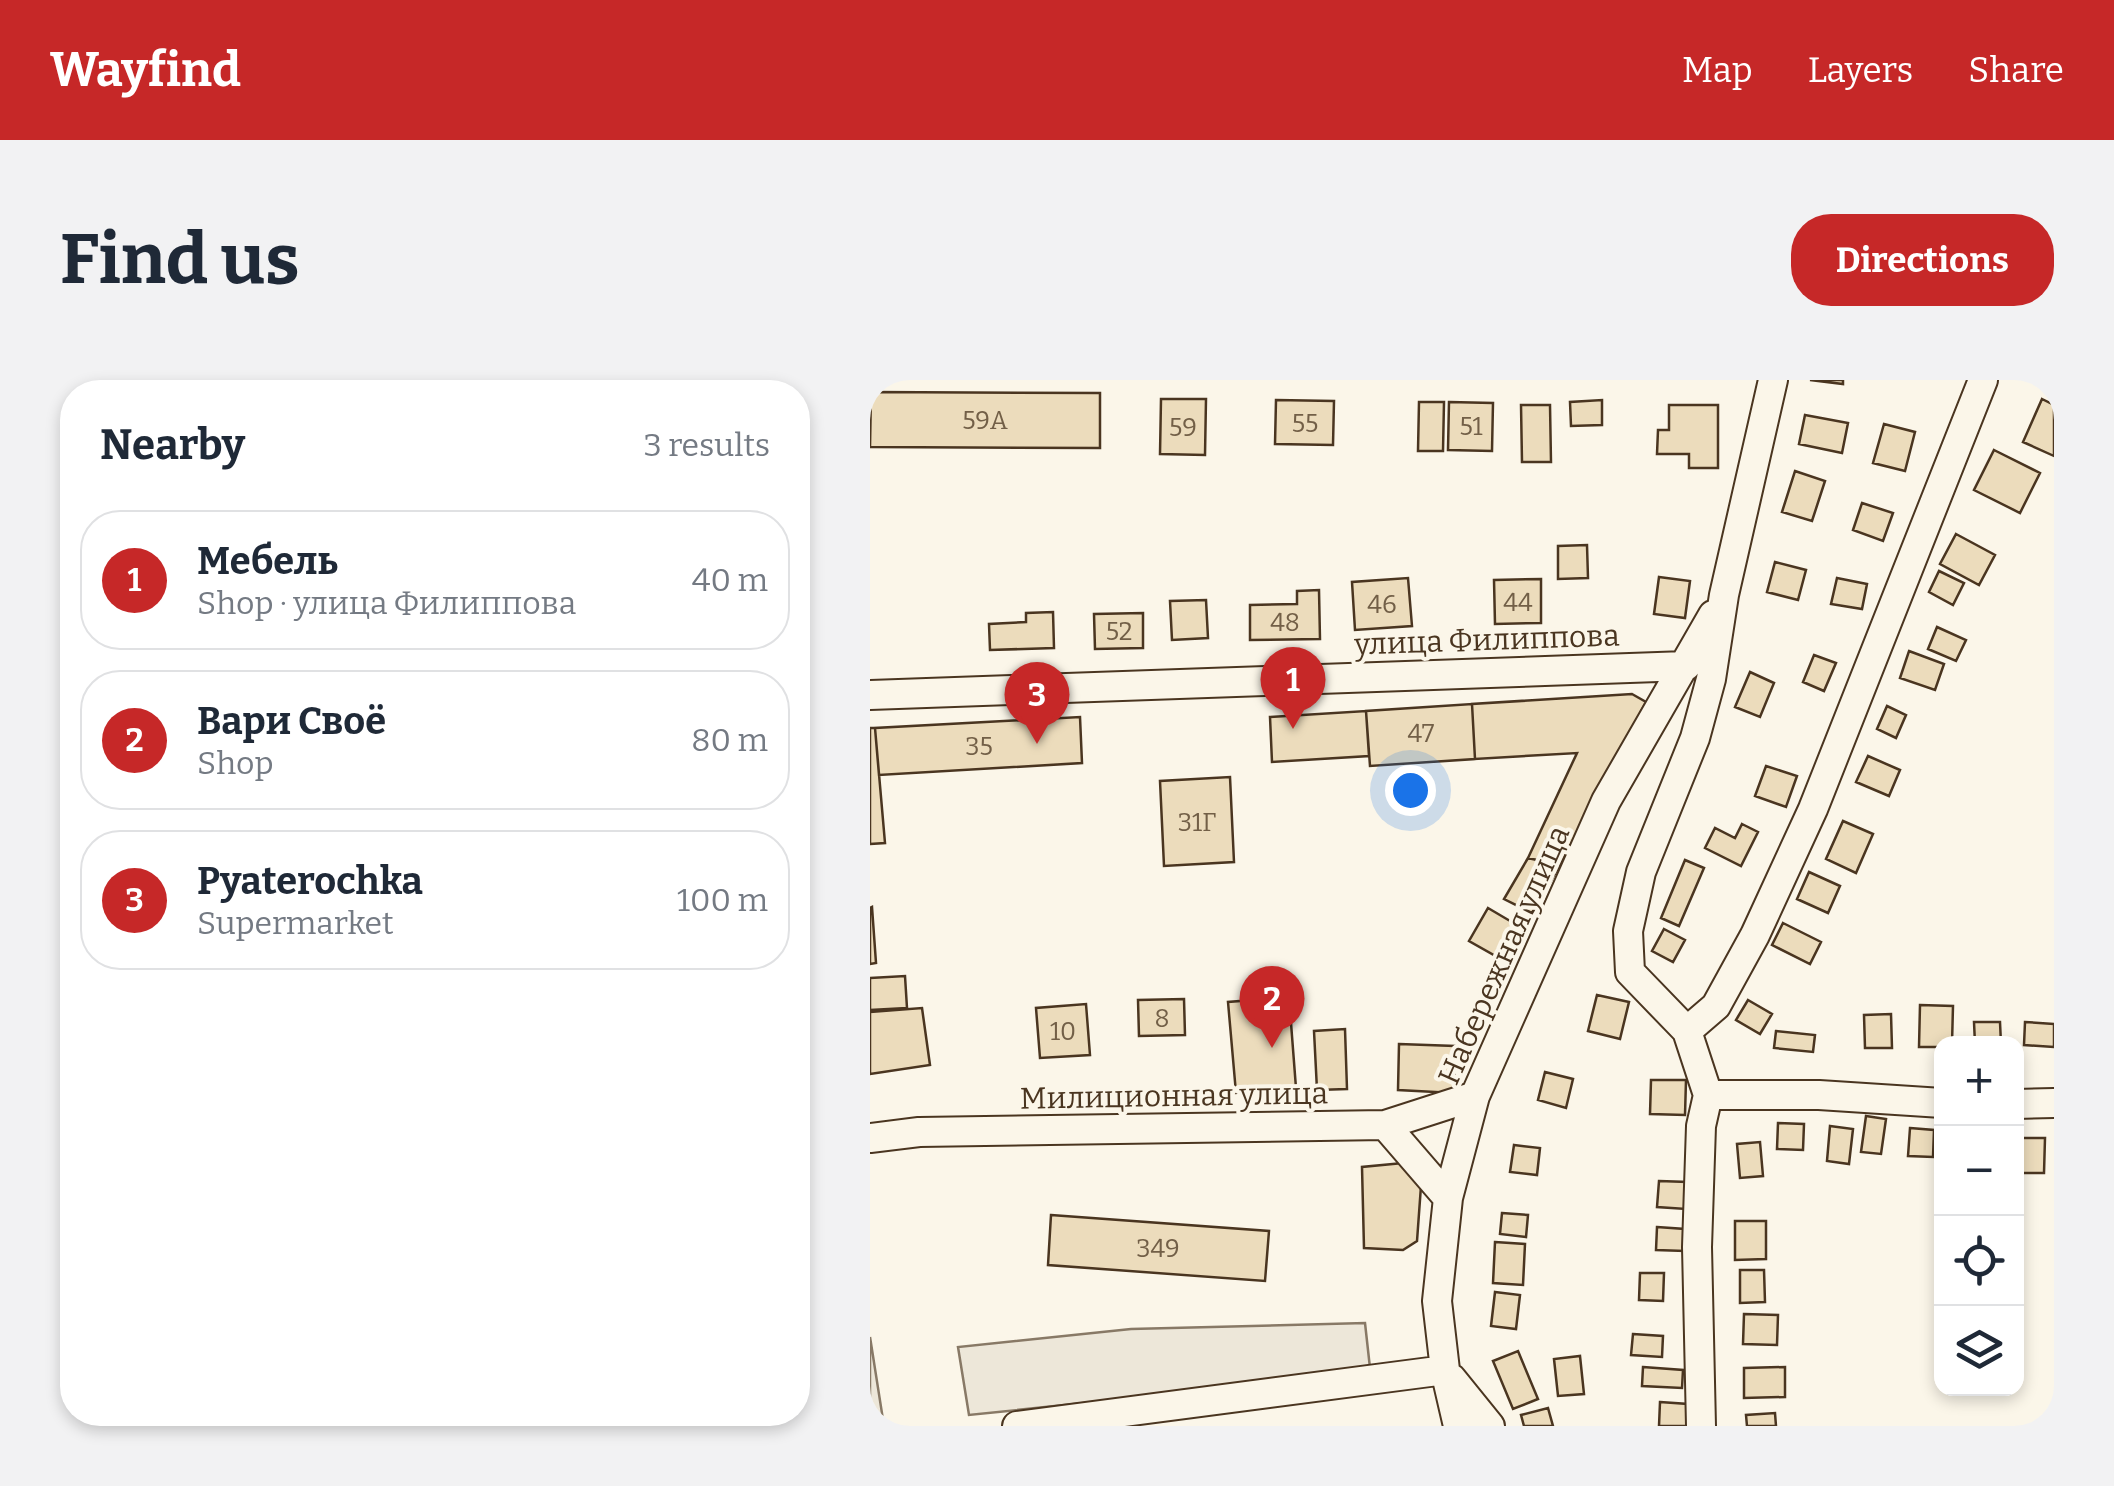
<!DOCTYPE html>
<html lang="en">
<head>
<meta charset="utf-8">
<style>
  :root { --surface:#fff; --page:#f2f2f3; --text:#1f2937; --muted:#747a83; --line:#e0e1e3; --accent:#c62828 }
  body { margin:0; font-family:Bitter,serif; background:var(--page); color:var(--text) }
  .controls { position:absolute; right:30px; bottom:30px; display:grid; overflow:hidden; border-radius:20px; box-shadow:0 5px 15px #0003 }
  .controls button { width:90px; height:90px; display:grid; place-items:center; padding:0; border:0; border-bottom:2px solid var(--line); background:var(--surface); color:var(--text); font:50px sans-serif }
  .you { position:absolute; left:540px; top:410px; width:35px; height:35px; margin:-25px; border:8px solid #fff; border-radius:50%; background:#1a73e8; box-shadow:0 0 0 15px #1a73e833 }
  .badge { display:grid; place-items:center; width:65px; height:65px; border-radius:50%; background:var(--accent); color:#fff; font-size:32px; font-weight:700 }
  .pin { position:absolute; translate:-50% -82px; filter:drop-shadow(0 2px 5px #0008) }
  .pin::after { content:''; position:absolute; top:52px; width:35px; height:30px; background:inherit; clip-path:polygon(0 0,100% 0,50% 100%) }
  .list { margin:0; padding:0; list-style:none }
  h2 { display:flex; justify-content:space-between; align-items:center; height:130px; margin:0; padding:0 40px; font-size:42px }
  h2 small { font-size:32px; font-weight:400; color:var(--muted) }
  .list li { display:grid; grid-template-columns:65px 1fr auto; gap:30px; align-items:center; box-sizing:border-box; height:140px; margin:0 20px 20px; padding:0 20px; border:2px solid var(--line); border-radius:40px }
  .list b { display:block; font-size:38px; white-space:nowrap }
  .list p { margin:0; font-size:32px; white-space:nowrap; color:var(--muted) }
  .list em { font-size:32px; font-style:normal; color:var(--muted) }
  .icon { flex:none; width:55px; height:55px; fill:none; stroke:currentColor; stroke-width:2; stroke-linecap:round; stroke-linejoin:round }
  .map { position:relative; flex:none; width:1184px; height:1046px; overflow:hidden; border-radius:40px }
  header { display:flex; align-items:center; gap:60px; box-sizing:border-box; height:140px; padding:0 50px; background:var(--accent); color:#fff }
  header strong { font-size:48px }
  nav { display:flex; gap:55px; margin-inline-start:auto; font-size:35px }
  .intro { display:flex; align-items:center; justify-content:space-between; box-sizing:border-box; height:240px; padding:0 60px }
  h1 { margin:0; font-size:70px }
  .button { padding:25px 45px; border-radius:40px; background:var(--accent); color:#fff; font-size:35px; font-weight:700 }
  main { display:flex; gap:60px; padding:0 60px }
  aside { flex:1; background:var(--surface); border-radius:40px; box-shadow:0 5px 15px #0003 }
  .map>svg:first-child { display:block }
  .parking { fill:#ede7d9; stroke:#887966; stroke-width:2.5 }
  .building { fill:#ecdcbc; stroke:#4a3520; stroke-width:2.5 }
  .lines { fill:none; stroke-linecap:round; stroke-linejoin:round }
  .minor-casing { stroke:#4a3520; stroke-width:32 }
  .minor { stroke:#fbf6e9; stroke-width:28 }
  .labels { text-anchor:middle; stroke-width:8; stroke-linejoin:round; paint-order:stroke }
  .number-label { font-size:25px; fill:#725f47 }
  .street-label { font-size:30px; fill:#4a3520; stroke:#fbf6e9 }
</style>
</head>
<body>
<header>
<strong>Wayfind</strong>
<nav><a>Map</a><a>Layers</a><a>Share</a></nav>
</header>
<div class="intro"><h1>Find us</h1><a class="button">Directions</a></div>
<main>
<aside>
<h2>Nearby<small>3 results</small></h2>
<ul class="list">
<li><span class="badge">1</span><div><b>Мебель</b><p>Shop · улица Филиппова</p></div><em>40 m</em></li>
<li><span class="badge">2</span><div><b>Вари Своё</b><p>Shop</p></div><em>80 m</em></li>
<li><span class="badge">3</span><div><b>Pyaterochka</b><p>Supermarket</p></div><em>100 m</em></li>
</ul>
</aside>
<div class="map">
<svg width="1184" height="1046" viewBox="0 0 1184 1046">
  <rect width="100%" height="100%" fill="#fbf6e9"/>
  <path class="parking" d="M495,943L500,988L320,1012L99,1035L88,967L261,949Z
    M0,957L14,1046H0Z"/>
  <path class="building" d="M940,0H973V4Z
    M1,12L230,13V68L0,67Z
    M291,19H336L335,75L290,74Z
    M1172,19L1184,25V76L1153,62Z
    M406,20L464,21L463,65L405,64Z
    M732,20V45L701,46L700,22Z
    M549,22H574L573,71H548Z
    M579,22L623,23L622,71L578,70Z
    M651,25H680L681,82H652Z
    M799,25H848V88H819V74H787L788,50H799Z
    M935,35L978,43L972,73L929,64Z
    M1014,44L1045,52L1035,91L1003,83Z
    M1124,70L1170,93L1150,133L1104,110Z
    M925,91L955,101L942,141L912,132Z
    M992,123L1023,133L1013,161L983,150Z
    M1086,154L1125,175L1109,205L1070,184Z
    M717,165L718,198L688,199V166Z
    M905,182L936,190L928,220L897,212Z
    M1069,191L1094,203L1083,225L1059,212Z
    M789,197L820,201L815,238L784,234Z
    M538,198L542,246L485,250L482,202Z
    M967,198L997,204L992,229L961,224Z
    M671,199V243L625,244L624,200Z
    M449,210L450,259L380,260V225L427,224V211Z
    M336,220L338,258L302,260L300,221Z
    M183,232L184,268L120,270L119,244L156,242V233Z
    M273,233V268L225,269L224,234Z
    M1067,247L1096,260L1086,281L1058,269Z
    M1039,271L1074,284L1065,310L1030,298Z
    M944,275L966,283L954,311L933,302Z
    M880,292L904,303L890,337L865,327Z
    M762,314L776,322L690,485L658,478L707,373L605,379L602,324Z
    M602,324L605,379L500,386L496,331Z
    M1017,326L1036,335L1026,358L1007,349Z
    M496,331L499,376L402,382L400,337Z
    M210,337L212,383L9,395L5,348Z
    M0,348H5L15,463L0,464Z
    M998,376L1030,390L1019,416L986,402Z
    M896,386L927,396L916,427L885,416Z
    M360,397L364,482L294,486L290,401Z
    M973,441L1003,454L986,493L956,479Z
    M872,444L888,452L871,486L835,468L845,448L865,458Z
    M658,478L690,485L662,533L634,519Z
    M815,480L834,488L809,546L791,538Z
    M939,492L970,506L958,533L927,519Z
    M2,527L6,583L0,584V528Z
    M618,528L657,551L638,583L599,561Z
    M913,543L951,562L940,584L902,565Z
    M794,549L815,560L803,582L782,571Z
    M35,596L37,628L0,630V598Z
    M727,615L759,622L750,659L718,651Z
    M419,617L426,708L366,713L358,622Z
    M314,619L315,655L269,656L268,620Z
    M878,620L902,634L890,654L866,640Z
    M216,624L220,675L170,678L166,628Z
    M1050,625L1083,626L1082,664H1072V667H1049Z
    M52,628L60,685L0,694V632Z
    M1021,634L1022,668H995L994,635Z
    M1104,642H1130L1131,664H1105Z
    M1155,642L1184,644V667L1154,665Z
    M475,649L477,709L447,710L444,651Z
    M906,651L945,655L943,672L904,668Z
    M529,664L585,666L584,713L528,710Z
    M675,692L703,699L696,728L668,720Z
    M781,700H816L815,735L780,734Z
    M996,736L1016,739L1011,774L991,772Z
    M908,743L934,744L933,770L907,769Z
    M960,746L983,749L979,784L957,781Z
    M1040,748L1064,750L1063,777L1038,776Z
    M1152,758H1175L1174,793H1152Z
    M890,762L893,796L870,798L867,764Z
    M644,765L670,768L667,795L640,792Z
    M533,783L552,792L547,861L533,870L494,868L492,787Z
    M789,801L818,802L816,829L787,827Z
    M632,833L658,835L656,857L630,854Z
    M181,835L399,851L395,901L178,885Z
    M865,841H896V879L865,880Z
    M787,847L815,849V871L786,870Z
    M625,862L655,864L653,905L623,903Z
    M870,890H894L895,922L870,923Z
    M770,893H794L793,921L769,920Z
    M625,912L650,915L646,949L621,946Z
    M874,934L908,935L907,965L873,964Z
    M763,954L793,956L792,977L761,975Z
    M648,971L668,1019L643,1029L623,981Z
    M710,976L714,1014L688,1016L684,979Z
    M773,987L813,990L812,1008L772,1006Z
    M915,987V1017L874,1018V988Z
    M790,1022L818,1024L817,1046H789Z
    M678,1028L683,1046H654L651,1035Z
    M905,1033L906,1046H877L876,1035Z"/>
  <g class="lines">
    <g class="minor-casing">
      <path id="minor" d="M0,315L816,286
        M817,651L846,626L885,555L943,429L1113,0
        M838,715H949L1072,723
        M1146,724L1184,723
        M515,745L578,818
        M0,758L49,752L515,745L605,716
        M582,999L620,1046
        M147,1046L575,990
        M588,1046L575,990L567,921L578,818L605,716L736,421L843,235
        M831,1046L827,867L831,746L838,715L817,651L760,592L758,551L771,492L825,358L841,299L854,215L903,0"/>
    </g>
    <use href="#minor" class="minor"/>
  </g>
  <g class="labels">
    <g class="number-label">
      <text x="115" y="49">59А</text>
      <text x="435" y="52">55</text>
      <text x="601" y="55">51</text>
      <text x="313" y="56">59</text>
      <text x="648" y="231">44</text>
      <text x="512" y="233">46</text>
      <text x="415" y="251">48</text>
      <text x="249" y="260">52</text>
      <text x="551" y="362">47</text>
      <text x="109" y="375">35</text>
      <text x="327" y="451">31Г</text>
      <text x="292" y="647">8</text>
      <text x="193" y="660">10</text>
      <text x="288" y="877">349</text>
    </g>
    <g class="street-label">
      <text transform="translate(617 260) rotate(-2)" y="10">улица Филиппова</text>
      <text transform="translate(634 575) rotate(-66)" y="10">Набережная улица</text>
      <text transform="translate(304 716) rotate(-1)" y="10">Милиционная улица</text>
    </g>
  </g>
</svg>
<div class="controls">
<button>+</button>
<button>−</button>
<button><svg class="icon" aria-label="locate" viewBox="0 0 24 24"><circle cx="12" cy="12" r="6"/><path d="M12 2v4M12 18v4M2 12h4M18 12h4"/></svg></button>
<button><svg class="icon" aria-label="layers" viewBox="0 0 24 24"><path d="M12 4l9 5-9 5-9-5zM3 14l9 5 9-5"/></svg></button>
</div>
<div class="you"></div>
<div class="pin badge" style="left:423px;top:349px">1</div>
<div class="pin badge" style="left:402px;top:668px">2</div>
<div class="pin badge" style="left:167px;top:364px">3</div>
</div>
</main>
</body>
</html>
